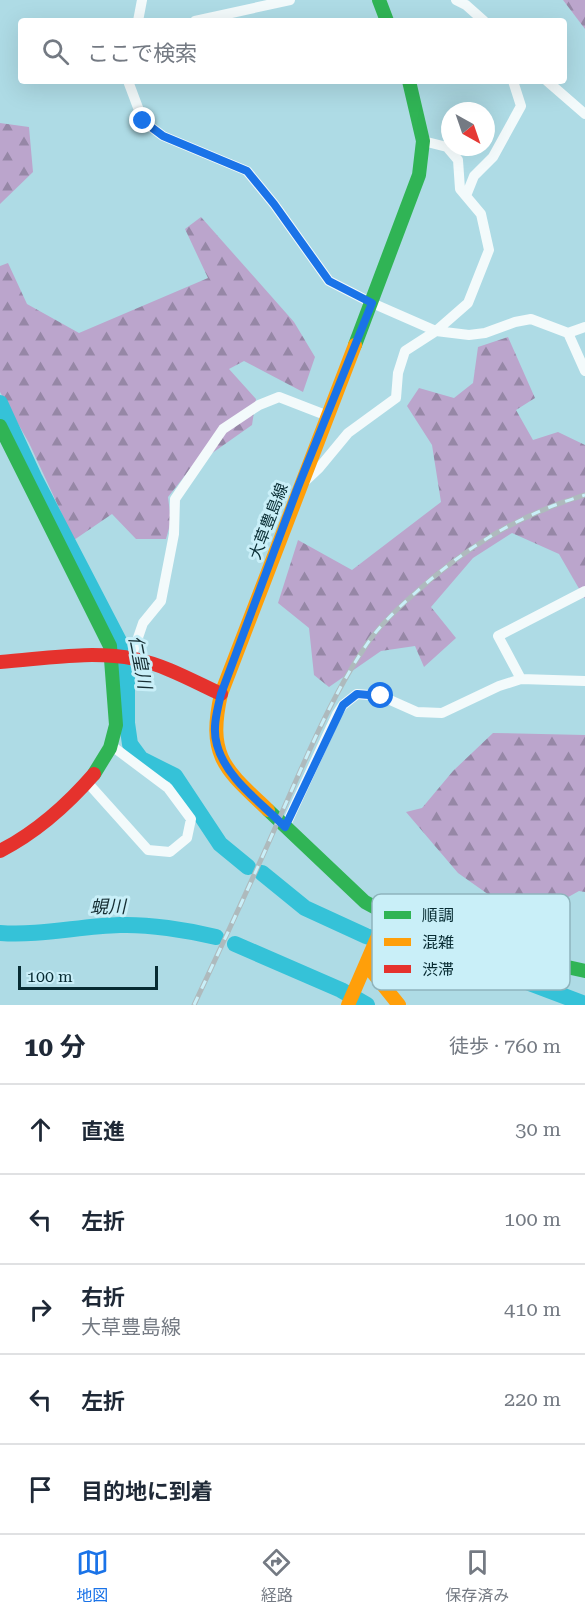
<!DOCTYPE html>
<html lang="ja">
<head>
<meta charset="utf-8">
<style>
  :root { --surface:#fff; --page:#f6f6f7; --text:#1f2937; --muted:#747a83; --line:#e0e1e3; --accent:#1a73e8 }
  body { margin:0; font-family:"Roboto Serif","Noto Sans JP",serif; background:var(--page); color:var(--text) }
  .compass { position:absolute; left:441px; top:102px; width:54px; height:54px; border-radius:50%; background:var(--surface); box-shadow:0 6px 24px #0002; rotate:140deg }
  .scale { position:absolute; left:18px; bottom:15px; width:140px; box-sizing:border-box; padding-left:6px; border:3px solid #072b32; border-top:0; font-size:16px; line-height:21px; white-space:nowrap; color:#072b32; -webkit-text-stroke:4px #c9eff8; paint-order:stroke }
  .stop { position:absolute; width:18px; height:18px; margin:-14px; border:4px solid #1a73e8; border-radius:50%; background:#fff }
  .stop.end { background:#1a73e8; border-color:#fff; box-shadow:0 2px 6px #0008 }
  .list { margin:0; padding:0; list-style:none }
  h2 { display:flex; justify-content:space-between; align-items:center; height:78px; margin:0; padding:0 24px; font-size:26px }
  h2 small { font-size:20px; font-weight:400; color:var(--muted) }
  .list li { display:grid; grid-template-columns:39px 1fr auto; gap:18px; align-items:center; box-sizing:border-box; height:90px; padding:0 24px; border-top:2px solid var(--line) }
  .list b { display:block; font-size:22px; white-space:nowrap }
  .list p { margin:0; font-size:20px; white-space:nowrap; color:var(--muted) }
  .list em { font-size:20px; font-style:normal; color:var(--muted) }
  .icon { flex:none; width:33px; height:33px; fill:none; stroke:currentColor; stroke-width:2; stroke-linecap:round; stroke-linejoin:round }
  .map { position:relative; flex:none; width:585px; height:1005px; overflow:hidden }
  .search { position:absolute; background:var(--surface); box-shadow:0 6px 24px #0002; left:18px; right:18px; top:18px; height:66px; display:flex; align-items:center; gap:15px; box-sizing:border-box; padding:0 21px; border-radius:6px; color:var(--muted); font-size:22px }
  .sheet { height:528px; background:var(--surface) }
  nav { display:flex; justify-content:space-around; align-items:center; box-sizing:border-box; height:84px; border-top:2px solid var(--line); background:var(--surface); font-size:16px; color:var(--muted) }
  nav a { display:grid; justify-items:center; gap:3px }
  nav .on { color:var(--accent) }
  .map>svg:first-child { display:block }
  .forest { fill:url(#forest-firs) }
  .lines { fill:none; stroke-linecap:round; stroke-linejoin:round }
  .river { stroke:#35c2d8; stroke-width:16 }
  .street { stroke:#f3fafb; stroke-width:10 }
  .fast { stroke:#30b455; stroke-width:14 }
  .slow { stroke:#ff9f0a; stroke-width:14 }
  .jam { stroke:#e5322d; stroke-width:14 }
  .rail-casing { stroke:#aebabd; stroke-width:5 }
  .rail { stroke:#c9eff8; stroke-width:3; stroke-dasharray:9; stroke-linecap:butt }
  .route { stroke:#1a73e8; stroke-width:8 }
  .labels { text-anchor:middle; stroke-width:6; stroke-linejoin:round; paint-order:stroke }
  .street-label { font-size:16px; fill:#072b32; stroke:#c9eff8 }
  .water-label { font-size:18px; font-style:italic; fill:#162e33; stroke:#c9eff8 }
  .key { fill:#c9eff8; stroke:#8fb4bd; stroke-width:1.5 }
  .key-label { font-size:16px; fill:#072b32 }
</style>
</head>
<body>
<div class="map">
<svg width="585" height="1005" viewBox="0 0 585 1005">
  <defs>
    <pattern id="forest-firs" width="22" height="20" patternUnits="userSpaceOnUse" patternTransform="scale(1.5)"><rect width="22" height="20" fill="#bba5cc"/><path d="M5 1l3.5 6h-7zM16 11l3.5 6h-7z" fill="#9687a6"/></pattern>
  </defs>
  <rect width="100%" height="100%" fill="#aedbe5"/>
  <path class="forest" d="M563,0H585V29Z
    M0,123L29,127L33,172L0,204Z
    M201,217L294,322L315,357L303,392L244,361L229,369L256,399L252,425L191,468L168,497L171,521L166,539H136L112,514L74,540L29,443L0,392V266L8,263L27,304L79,333L208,278L185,229Z
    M508,337L535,398L516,410L533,440L558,432L585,445V599L559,554L512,533L473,558L431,607L456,638L424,667L415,646L381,651L329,687L314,675L309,628L278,603L298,540L352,570L441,502L432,445L407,406L419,388L454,398L473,383L478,347Z
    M493,733L585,735V892L579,891L538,914L499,902L458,873L406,812L422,808L453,771Z"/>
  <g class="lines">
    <path class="river" d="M0,403L35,479L120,643L127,677V723L130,744L141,759L175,776L220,844L248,867
      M262,873L305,908L366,936L393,945L437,948L585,1004
      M0,933C40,936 80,926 120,925C148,924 187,930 216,937
      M235,944L341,990L367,1005"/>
    <path class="street" d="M456,0L466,5L484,21
      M138,21L142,0
      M195,21L290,0
      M128,81L143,121L163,136L247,171L274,204L329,281L372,303L436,331L469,335L485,333L515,322L531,319L568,333L585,327
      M547,81L585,114
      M466,196L474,176L493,157L521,106L513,81
      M568,333L585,371
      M302,484L319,468L348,433L396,398L398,373L405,351L436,331L468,303L489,250L481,214L460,189L458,160L447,147L423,141
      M131,658L143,623L161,601L174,534L175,499L223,429L259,405L279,397L328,416
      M521,679L498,636L585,591
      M87,782L148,850L170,852L187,838L191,819L168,788L116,749L110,748
      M285,827L337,714L343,705L357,694L381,696L417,712L442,713L499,686L521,679L585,681"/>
    <path class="fast" d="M379,0L387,21
      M355,345L419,175L423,141L409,81
      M0,426L110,646L116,725L110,748L94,774
      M268,810L365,902L391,916L418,927L472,946L585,971"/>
    <path class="slow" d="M268,810C225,769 207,757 221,694L355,345
      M366,964L399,1005
      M348,1005L387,915"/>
    <path class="jam" d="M0,662C44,659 91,650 135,659C165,665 193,681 221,694
      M0,851C35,833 68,804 94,774"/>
    <g class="rail-casing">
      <path id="rail" d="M194,1005C223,943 252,881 279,819C305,761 331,696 367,644C379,626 397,609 414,594C466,547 518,515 585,495"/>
    </g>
    <use href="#rail" class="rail"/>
  </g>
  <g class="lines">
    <path class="route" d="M143,121L163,136L247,171L274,204L329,281L372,303L298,487L221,694C217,711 212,729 217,745C226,779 262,803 285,827L343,705L357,694L381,696"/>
  </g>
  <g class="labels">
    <g class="street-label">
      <text transform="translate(268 521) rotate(-69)" y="6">大草豊島線</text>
    </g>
    <g class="water-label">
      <text transform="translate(140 662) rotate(79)" y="6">仁皇川</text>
      <text transform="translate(108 907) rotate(-1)" y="6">蜆川</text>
    </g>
  </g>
  <rect x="372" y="894" width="198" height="96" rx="9" class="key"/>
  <rect x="384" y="911" width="27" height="8" fill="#30b455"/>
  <rect x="384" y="938" width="27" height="8" fill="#ff9f0a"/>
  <rect x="384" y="965" width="27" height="8" fill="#e5322d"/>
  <g class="key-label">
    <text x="422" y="921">順調</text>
    <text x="422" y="948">混雑</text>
    <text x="422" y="975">渋滞</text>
  </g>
</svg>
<svg class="compass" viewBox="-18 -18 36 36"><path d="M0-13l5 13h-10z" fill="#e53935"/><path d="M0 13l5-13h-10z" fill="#747a83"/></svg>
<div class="scale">100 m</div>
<div class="stop" style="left:381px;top:696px"></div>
<div class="stop end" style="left:143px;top:121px"></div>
<div class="search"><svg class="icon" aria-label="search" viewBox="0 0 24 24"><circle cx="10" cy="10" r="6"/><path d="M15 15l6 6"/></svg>ここで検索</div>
</div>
<section class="sheet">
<h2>10 分<small>徒歩 · 760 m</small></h2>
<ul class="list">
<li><svg class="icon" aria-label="ahead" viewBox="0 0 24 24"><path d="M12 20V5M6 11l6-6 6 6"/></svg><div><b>直進</b></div><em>30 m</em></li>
<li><svg class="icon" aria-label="left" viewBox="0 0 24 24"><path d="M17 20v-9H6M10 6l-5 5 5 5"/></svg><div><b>左折</b></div><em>100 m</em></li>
<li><svg class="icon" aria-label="right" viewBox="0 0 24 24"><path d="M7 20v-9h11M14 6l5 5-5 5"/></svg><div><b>右折</b><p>大草豊島線</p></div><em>410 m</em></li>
<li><svg class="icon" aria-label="left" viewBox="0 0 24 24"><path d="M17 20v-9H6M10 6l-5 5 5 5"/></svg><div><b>左折</b></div><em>220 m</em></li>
<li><svg class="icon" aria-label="arrive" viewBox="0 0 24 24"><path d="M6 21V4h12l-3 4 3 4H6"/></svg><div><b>目的地に到着</b></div></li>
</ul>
</section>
<nav>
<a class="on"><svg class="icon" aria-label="map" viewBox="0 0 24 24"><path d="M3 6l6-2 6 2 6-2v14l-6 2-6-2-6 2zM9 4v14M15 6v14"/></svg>地図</a>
<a><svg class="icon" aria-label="directions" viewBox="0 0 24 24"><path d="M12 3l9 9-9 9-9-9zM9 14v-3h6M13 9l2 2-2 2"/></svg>経路</a>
<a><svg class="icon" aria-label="saved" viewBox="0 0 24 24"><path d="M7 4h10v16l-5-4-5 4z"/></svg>保存済み</a>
</nav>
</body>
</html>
